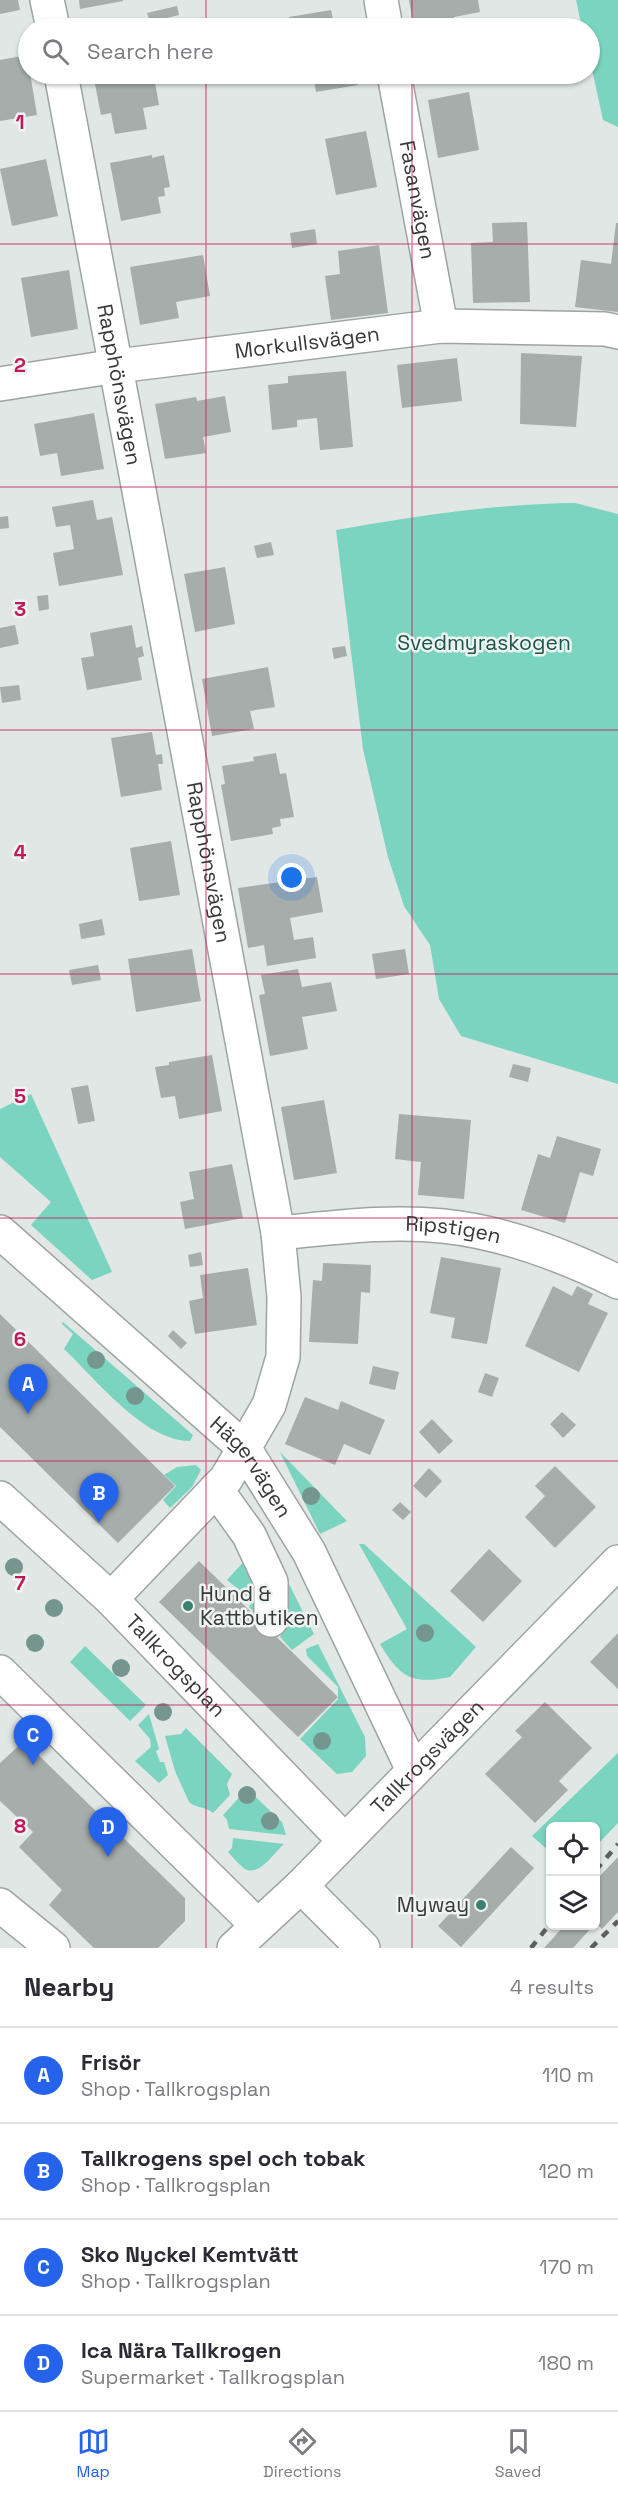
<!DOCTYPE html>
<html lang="en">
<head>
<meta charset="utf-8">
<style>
  :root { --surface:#fff; --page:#f7f7f7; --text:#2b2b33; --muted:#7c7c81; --line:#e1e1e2; --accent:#2563eb }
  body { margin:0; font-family:"Space Grotesk",sans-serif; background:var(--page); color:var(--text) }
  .controls { position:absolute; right:18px; bottom:18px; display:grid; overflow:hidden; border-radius:9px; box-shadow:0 2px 4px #0004 }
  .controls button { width:54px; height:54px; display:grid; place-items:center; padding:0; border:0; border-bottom:2px solid var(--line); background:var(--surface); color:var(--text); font:30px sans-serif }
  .you { position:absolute; left:292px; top:878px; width:21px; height:21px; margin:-15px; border:4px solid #fff; border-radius:50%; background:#1a73e8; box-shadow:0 0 0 9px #1a73e833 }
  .badge { display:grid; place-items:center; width:39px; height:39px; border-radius:50%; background:var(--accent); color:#fff; font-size:20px; font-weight:700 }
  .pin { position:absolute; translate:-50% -50px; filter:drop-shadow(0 2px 3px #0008) }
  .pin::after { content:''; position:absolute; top:32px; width:21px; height:18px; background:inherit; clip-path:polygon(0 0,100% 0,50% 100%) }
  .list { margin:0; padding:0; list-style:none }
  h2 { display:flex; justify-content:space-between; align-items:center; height:78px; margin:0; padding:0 24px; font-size:26px }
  h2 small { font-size:20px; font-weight:400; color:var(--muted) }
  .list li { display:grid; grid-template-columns:39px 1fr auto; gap:18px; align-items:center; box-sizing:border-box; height:96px; padding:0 24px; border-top:2px solid var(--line) }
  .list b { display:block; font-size:22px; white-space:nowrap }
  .list p { margin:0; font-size:20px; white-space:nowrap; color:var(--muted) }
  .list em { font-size:20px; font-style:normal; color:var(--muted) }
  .icon { flex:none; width:33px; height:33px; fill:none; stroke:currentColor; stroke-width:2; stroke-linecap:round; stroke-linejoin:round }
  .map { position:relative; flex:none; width:618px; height:1948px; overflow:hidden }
  .search { position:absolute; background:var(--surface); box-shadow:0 2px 4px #0004; left:18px; right:18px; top:18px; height:66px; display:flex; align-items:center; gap:15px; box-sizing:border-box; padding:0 21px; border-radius:33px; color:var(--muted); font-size:22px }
  .sheet { height:462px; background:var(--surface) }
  nav { display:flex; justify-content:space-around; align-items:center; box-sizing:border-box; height:84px; border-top:2px solid var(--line); background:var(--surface); font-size:16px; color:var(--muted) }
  nav a { display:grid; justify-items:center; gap:3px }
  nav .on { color:var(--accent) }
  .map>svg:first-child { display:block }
  .green { fill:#7ad4bf }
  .building { fill:#a6adab }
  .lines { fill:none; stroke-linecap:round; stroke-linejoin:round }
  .minor-casing { stroke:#9ea4a2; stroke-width:36 }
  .minor { stroke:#fff; stroke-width:33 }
  .rail { stroke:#5c5f5e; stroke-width:4.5; stroke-dasharray:8 8; stroke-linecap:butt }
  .tree { fill:#74968f }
  .grid { fill:none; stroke:#c2185b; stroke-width:1.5; stroke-opacity:0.55 }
  .poi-dot { fill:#3d7f71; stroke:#edf4f2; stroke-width:2 }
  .labels { text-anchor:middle; stroke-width:5; stroke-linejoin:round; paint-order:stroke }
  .street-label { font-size:21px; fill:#373938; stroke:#edf4f2 }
  .park-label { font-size:21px; fill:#1b5448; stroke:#edf4f2 }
  .poi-label { font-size:21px; fill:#373938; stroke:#edf4f2; text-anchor:start }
  .grid-label { font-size:20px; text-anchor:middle; font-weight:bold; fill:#c2185b; stroke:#edf4f2; stroke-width:5; stroke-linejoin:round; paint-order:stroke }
</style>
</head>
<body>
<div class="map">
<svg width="618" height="1948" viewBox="0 0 618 1948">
  <rect width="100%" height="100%" fill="#e0e7e5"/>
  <path class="green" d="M576,0H618V127L603,120L590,60V28H582Z
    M575,503L618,514V1084L461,1036L439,999L430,945L404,906L388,857L363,749L336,530C416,516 494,504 575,503Z
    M31,1094L112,1272L92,1280L31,1225L51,1202L0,1157V1109Z
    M63,1322L193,1435L190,1441C144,1441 96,1379 64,1349L73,1334L62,1324Z
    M280,1452L347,1521L320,1534Z
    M196,1465L201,1470L192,1487L170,1508L163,1500L176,1486L164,1475L177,1467Z
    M359,1544H364L476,1647L450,1677C411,1685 400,1677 380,1644L407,1629Z
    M248,1557L256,1575L255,1613L249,1607L253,1601L227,1580Z
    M276,1558L314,1634L292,1650L280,1637C293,1613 281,1584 276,1558Z
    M318,1644L365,1737L366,1756L352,1772L337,1774L300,1739L338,1699V1687L307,1656L306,1649Z
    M85,1646L146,1705L130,1721L70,1662Z
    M149,1714L159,1749L156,1751L160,1762H164L168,1775L159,1783L135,1761L151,1747L150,1739L138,1725Z
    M186,1728L232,1774L227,1784L230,1795L213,1813C205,1806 195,1808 189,1802L175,1771L165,1736L181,1734Z
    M618,1753V1823L596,1846V1826H550V1852L532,1836Z
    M247,1789L282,1822L286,1835L229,1829L227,1820L223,1815Z
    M233,1838L284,1844C275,1852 259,1877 245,1869C239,1865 233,1857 228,1852L232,1848Z"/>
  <path class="building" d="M0,0H18L20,10L0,14Z
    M79,0H123V1L80,9Z
    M409,0H478L480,12L454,17L456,28H414Z
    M177,6L179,15L150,22L147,13Z
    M331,10L335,28H291L289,17Z
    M27,55L37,115L0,121V60Z
    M93,74H147L148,83L155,82L159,105L143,108L147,129L115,134L111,113L101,115Z
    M313,74H356L358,85L316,92Z
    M469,92L479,150L438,158L428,100Z
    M366,131L377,187L336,195L325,139Z
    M152,155V158L164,155L170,187L164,188L165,196L158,197L161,213L121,221L110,163Z
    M46,159L58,216L12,226L0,169Z
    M527,222L530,302L473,303L471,243L493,242L492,223Z
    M616,223H618V312L575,307L581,260L611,264Z
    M315,229L317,244L292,248L290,233Z
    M379,245L388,313L331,320L325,276L340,274L338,251Z
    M203,255L210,296L176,302L179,318L140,325L130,267Z
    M69,270L78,329L31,337L21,278Z
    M521,353L582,356L576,427L520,424Z
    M457,358L462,401L402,408L397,365Z
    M346,371L353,447L320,450L317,418L297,420V427L272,430L268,385L288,383V376Z
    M225,396L231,432L203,437L206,453L165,459L155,404L196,397L197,401Z
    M94,413L104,469L61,476L57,453L40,456L34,424Z
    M93,500L97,520L112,517L123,575L59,586L53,553L74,549L70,525L56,527L52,507Z
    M8,516L9,528L0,529V517Z
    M271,542L274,555L257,558L254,546Z
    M225,567L235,624L195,632L184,574Z
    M48,595L49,609L39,611L37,596Z
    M15,625L19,644L0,648V628Z
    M132,625L136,648L142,646L144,656L138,658L142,680L87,690L81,658L94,656L90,633Z
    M345,646L347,656L334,659L332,648Z
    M268,667L275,707L250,711L254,729L212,736L202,679Z
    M19,685L21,700L2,703L0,687Z
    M152,732L156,755L162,754L163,764H158L162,790L121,797L111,738Z
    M276,753L280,774L286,773L294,817L280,819L281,826L272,828L273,834L231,841L221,785L225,784L222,766L254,761L253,757Z
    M171,841L180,895L139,901L130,848Z
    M317,877L323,912L290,918L294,940L313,937L316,958L267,966L264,945L248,948L238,888Z
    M102,919L105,935L81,939L79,924Z
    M192,949L201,1001L136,1012L128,959Z
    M405,949L409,974L376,979L372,954Z
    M98,965L101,980L72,985L69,970Z
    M298,969L302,987L331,982L337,1011L302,1017L308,1049L270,1056L259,995L265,994L261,975Z
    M212,1055L222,1111L179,1119L175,1096L161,1098L155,1067L169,1065V1062Z
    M513,1064L531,1068L528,1082L509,1077Z
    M88,1085L95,1121L78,1124L71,1088Z
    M324,1100L337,1173L294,1180L281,1107Z
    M399,1114L471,1120L464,1199L418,1195L421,1162L395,1159Z
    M557,1136L601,1149L593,1176L580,1172L565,1223L521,1210L538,1154L550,1158Z
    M232,1164L243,1218L185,1229L180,1202L194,1199L189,1172Z
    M201,1252L203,1265L190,1267L188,1255Z
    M441,1257L501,1268L487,1344L451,1338L455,1318L430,1313Z
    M323,1263L371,1265L370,1293L361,1292L358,1344L309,1342L313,1280L322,1281Z
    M248,1268L257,1325L195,1334L189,1301L203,1298L200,1275Z
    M553,1286L572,1296L577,1286L593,1294L588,1304L608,1313L579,1372L525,1346Z
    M0,1314L175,1486L118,1543L0,1427Z
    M173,1330L187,1343L181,1349L168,1336Z
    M373,1366L399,1372L395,1390L369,1384Z
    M485,1373L499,1378L492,1397L478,1392Z
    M305,1397L338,1410L341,1401L385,1420L370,1455L344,1444L335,1465L285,1444Z
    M562,1412L576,1425L563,1438L550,1424Z
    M432,1419L453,1441L439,1454L419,1432Z
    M555,1466L596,1507L555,1548L525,1517L545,1496L535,1486Z
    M429,1468L442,1481L426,1498L413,1486Z
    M400,1502L411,1512L403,1520L392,1510Z
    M489,1549L522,1581L483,1622L450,1591Z
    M199,1561L338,1697L298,1737L159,1602Z
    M618,1633V1689L590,1662Z
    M545,1702L592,1748L559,1781L568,1790L535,1823L485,1774L522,1737L515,1731Z
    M24,1741L185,1898V1921L158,1948H94L49,1905L62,1890L19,1847L33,1832L0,1801V1763Z
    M511,1847L534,1868L461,1947L438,1926Z
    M618,1857V1912L602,1929L596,1923V1880Z
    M564,1926H593L573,1948H544Z"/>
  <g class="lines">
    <g class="minor-casing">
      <g id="minor">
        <path d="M47,0L53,28"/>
        <path d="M381,0L386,28"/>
        <path id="s1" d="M61,74L278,1233L284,1297L283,1357L269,1405L226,1479L111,1599"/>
        <path id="s2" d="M394,74L441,326"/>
        <path id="s3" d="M0,384L117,366L441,326L605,329L618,332"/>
        <path id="s4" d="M0,1232L244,1448L309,1552L413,1770"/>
        <path id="s5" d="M278,1233C333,1228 388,1220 443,1226C502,1232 566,1256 618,1282"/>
        <path d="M216,1489L249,1535L271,1582V1620"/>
        <path id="s6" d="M0,1498L111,1599L344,1840"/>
        <path d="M0,1672L257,1925"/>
        <path d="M301,1886L363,1948"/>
        <path d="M0,1905L53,1948"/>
        <path id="s7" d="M234,1948L301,1886L618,1562"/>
      </g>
    </g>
    <use href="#minor" class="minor"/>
    <path class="rail" d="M596,1870L618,1844
      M531,1948L550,1924
      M591,1948L618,1921"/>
  </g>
  <g class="tree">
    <circle cx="96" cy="1360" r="9"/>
    <circle cx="135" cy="1396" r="9"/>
    <circle cx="311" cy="1496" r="9"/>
    <circle cx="14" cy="1567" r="9"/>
    <circle cx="54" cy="1608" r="9"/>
    <circle cx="425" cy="1633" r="9"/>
    <circle cx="35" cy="1643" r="9"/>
    <circle cx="121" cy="1668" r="9"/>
    <circle cx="163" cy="1712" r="9"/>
    <circle cx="322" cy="1741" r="9"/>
    <circle cx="247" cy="1795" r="9"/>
    <circle cx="270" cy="1821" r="9"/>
  </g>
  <path class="grid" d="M206,0V28M412,0V28M206,74V1948M412,74V1948M0,244H618M0,487H618M0,730H618M0,974H618M0,1218H618M0,1461H618M0,1705H618"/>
  <g class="poi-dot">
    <circle cx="188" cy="1606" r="6"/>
    <circle cx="481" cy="1905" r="6"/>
  </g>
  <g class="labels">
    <g class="street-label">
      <text dy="7" stroke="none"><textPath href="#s2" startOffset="128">Fasanvägen</textPath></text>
      <text dy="7" stroke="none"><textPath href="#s3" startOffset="310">Morkullsvägen</textPath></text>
      <text dy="7" stroke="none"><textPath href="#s1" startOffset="316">Rapphönsvägen</textPath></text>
      <text dy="7" stroke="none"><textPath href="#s1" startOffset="802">Rapphönsvägen</textPath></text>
      <text dy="7" stroke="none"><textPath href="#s5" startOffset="176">Ripstigen</textPath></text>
      <text dy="7" stroke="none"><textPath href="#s4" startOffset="345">Hägervägen</textPath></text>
      <text dy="7" stroke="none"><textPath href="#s6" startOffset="243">Tallkrogsplan</textPath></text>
      <text dy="7" stroke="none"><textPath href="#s7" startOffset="272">Tallkrogsvägen</textPath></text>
    </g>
    <g class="park-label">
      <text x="484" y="650">Svedmyraskogen</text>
    </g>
    <g class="poi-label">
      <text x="200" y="1601">Hund &amp;<tspan x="200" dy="24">Kattbutiken</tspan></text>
      <text x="469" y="1912" text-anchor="end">Myway</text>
    </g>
  </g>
  <g class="grid-label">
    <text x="20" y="129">1</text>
    <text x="20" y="372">2</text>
    <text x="20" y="616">3</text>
    <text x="20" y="859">4</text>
    <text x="20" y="1103">5</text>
    <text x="20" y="1346">6</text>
    <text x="20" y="1590">7</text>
    <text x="20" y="1833">8</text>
  </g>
</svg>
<div class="controls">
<button><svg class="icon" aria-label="locate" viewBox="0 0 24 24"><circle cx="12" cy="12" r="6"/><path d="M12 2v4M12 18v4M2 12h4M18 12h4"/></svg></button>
<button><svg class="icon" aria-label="layers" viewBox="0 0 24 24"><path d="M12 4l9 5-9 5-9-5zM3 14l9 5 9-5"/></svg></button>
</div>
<div class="you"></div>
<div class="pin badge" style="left:28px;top:1414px">A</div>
<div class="pin badge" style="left:99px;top:1523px">B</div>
<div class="pin badge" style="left:33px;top:1765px">C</div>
<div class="pin badge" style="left:108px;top:1857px">D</div>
<div class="search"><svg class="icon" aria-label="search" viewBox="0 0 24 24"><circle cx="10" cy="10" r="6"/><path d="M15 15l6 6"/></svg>Search here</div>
</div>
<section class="sheet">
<h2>Nearby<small>4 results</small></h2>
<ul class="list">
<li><span class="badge">A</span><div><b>Frisör</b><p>Shop · Tallkrogsplan</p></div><em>110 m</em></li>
<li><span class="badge">B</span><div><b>Tallkrogens spel och tobak</b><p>Shop · Tallkrogsplan</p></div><em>120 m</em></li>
<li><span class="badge">C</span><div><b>Sko Nyckel Kemtvätt</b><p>Shop · Tallkrogsplan</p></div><em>170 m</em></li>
<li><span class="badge">D</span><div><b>Ica Nära Tallkrogen</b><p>Supermarket · Tallkrogsplan</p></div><em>180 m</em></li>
</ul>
</section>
<nav>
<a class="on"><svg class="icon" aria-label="map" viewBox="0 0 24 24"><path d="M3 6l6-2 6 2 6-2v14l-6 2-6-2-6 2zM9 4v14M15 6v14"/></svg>Map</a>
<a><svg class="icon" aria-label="directions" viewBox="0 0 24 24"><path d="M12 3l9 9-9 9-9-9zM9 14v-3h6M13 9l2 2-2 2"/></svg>Directions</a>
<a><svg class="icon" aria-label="saved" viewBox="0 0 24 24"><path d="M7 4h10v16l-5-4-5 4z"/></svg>Saved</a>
</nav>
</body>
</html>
